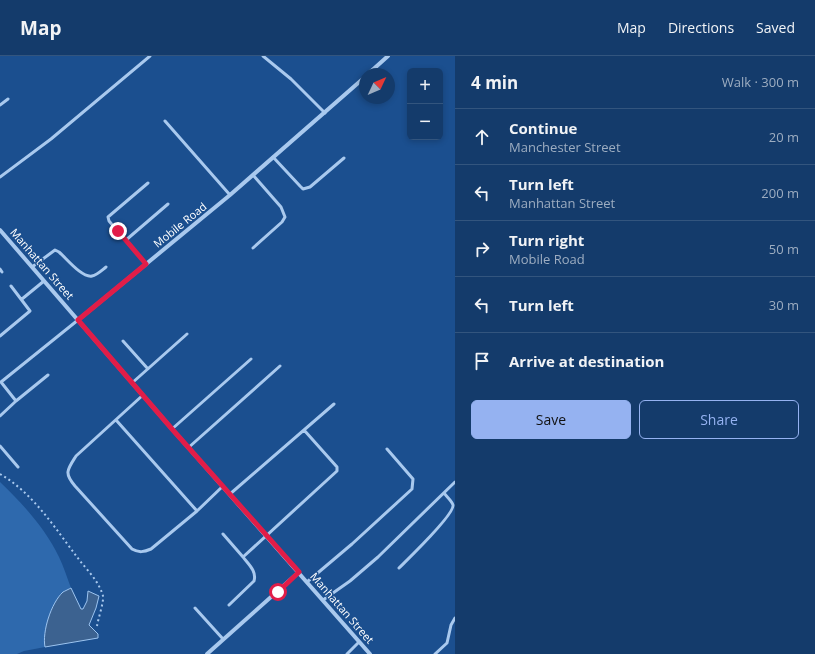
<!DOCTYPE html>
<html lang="en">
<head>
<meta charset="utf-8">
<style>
  :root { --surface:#143b6b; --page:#214673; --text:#f1f3f6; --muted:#9dadc1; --line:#33557e; --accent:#95b2f1 }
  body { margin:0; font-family:"Open Sans",sans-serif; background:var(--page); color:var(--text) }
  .controls { position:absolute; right:12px; top:12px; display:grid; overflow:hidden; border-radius:6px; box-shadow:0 2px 6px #0003 }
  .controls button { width:36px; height:36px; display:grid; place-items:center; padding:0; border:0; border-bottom:1px solid var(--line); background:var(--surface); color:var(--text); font:20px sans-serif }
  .compass { position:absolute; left:359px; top:12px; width:36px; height:36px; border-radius:50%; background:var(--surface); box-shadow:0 2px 6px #0003; rotate:46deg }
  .stop { position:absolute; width:12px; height:12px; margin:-9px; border:3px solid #e11d48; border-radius:50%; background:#fff }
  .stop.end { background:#e11d48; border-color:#fff; box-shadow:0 1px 4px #0008 }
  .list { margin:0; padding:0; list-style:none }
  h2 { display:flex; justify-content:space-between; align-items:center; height:52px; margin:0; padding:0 16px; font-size:17px }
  h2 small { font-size:13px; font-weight:400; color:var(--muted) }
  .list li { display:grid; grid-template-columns:26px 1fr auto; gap:12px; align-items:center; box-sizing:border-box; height:56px; padding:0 16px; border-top:1px solid var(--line) }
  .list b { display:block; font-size:15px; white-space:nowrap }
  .list p { margin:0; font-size:13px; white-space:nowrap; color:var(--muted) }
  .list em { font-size:13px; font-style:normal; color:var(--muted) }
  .actions { display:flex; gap:8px; padding:12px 16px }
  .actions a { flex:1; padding:9px 0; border:1px solid var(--accent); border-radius:6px; text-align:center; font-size:14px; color:var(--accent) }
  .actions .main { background:var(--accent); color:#111 }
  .icon { flex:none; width:22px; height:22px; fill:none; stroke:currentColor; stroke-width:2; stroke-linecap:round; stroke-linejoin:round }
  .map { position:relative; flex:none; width:455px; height:598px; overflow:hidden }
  header { display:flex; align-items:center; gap:24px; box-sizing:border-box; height:56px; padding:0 20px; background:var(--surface); border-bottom:1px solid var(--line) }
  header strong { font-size:19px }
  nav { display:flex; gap:22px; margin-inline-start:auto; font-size:14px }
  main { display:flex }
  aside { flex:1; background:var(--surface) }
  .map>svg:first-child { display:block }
  .green { fill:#2e69ad }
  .water { fill:#3c6290; stroke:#9cc4f0 }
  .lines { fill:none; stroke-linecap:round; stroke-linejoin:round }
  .path { stroke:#a9c9ee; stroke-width:2; stroke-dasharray:2 3; stroke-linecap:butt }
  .service { stroke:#a9c9ee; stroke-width:3 }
  .minor { stroke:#a9c9ee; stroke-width:4 }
  .route { stroke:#e11d48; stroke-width:5 }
  .labels { text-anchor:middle; stroke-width:3; stroke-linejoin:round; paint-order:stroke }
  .street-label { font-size:11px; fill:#fff; stroke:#1b4f8f }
</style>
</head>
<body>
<header>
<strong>Map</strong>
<nav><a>Map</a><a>Directions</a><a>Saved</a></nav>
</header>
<main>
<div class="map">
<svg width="455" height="598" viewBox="0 0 455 598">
  <rect width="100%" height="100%" fill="#1b4f8f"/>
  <path class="green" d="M0,426C23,448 45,472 59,501C64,511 67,522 71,532L63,536L44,584L45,591L24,595L17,598H0Z"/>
  <path class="water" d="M71,532L81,553H83L87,545L88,535L99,540L96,552L89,569L98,578V582L45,591C42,576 51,547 63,536C65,535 69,533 71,532Z"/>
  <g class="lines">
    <path class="path" d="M0,418C33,437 55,472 77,501C86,513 99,525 103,540C104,546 98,563 97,570"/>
    <path class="service" d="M263,0L291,23L325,57
      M0,49L8,43
      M165,65L230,139
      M273,101L300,130L303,133L310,131L344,102
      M253,119L281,151L285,161L282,166L253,192
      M0,121L51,83L150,0
      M126,184L168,148
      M146,208L109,165L108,161L148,127
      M32,211L55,194L59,196C67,203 82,222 92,220C97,219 102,214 106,211
      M0,213L2,216
      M22,243L44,225
      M0,280L30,255L11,230
      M123,285L148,313
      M48,319L16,345L1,326L78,264
      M132,327L187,278
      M143,339L76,400C67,414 64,417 75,430L132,493C139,497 144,496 151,493L197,455L223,430
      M0,360L16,345
      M116,364L197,455
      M172,373L251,303
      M0,390L18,411
      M188,392L280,310
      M230,438L334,348
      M223,478L243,501L337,415V411L304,374
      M399,512C407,504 455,458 453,449C452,445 446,440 444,437
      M307,526L352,488L412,433L413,423L387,393
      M323,544L350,525L378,501L455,426
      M229,549L254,525C257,515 248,508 243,501
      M195,552L223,583
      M347,598L359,586
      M435,598L447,587L451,569L455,562"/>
    <path class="minor" d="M368,18L388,0
      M0,174L172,373L370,598
      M78,264L230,139L365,21
      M207,598L299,516"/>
  </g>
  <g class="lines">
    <path class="route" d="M118,175L146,208L78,264L172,373L299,516L278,536"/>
  </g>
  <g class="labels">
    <g class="street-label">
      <text transform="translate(180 169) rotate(-39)" y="4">Mobile Road</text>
      <text transform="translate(42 208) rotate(49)" y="4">Manhattan Street</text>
      <text transform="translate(342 552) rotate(49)" y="4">Manhattan Street</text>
    </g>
  </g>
</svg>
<div class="controls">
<button>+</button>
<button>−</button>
</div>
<svg class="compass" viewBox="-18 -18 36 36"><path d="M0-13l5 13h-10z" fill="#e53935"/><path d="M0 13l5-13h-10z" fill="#9dadc1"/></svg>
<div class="stop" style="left:278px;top:536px"></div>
<div class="stop end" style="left:118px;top:175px"></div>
</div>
<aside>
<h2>4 min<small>Walk · 300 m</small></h2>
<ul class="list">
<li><svg class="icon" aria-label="ahead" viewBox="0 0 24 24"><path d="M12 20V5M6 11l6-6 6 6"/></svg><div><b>Continue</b><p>Manchester Street</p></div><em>20 m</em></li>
<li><svg class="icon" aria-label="left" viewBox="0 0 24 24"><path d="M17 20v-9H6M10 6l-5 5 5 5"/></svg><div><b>Turn left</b><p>Manhattan Street</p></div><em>200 m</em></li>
<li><svg class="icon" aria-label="right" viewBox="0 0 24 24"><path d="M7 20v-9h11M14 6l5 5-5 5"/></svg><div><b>Turn right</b><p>Mobile Road</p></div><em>50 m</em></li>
<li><svg class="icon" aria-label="left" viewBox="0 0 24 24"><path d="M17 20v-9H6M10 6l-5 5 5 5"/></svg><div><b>Turn left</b></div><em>30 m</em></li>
<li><svg class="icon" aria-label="arrive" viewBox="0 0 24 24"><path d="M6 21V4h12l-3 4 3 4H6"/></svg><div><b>Arrive at destination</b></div></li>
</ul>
<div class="actions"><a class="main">Save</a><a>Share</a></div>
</aside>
</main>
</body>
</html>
